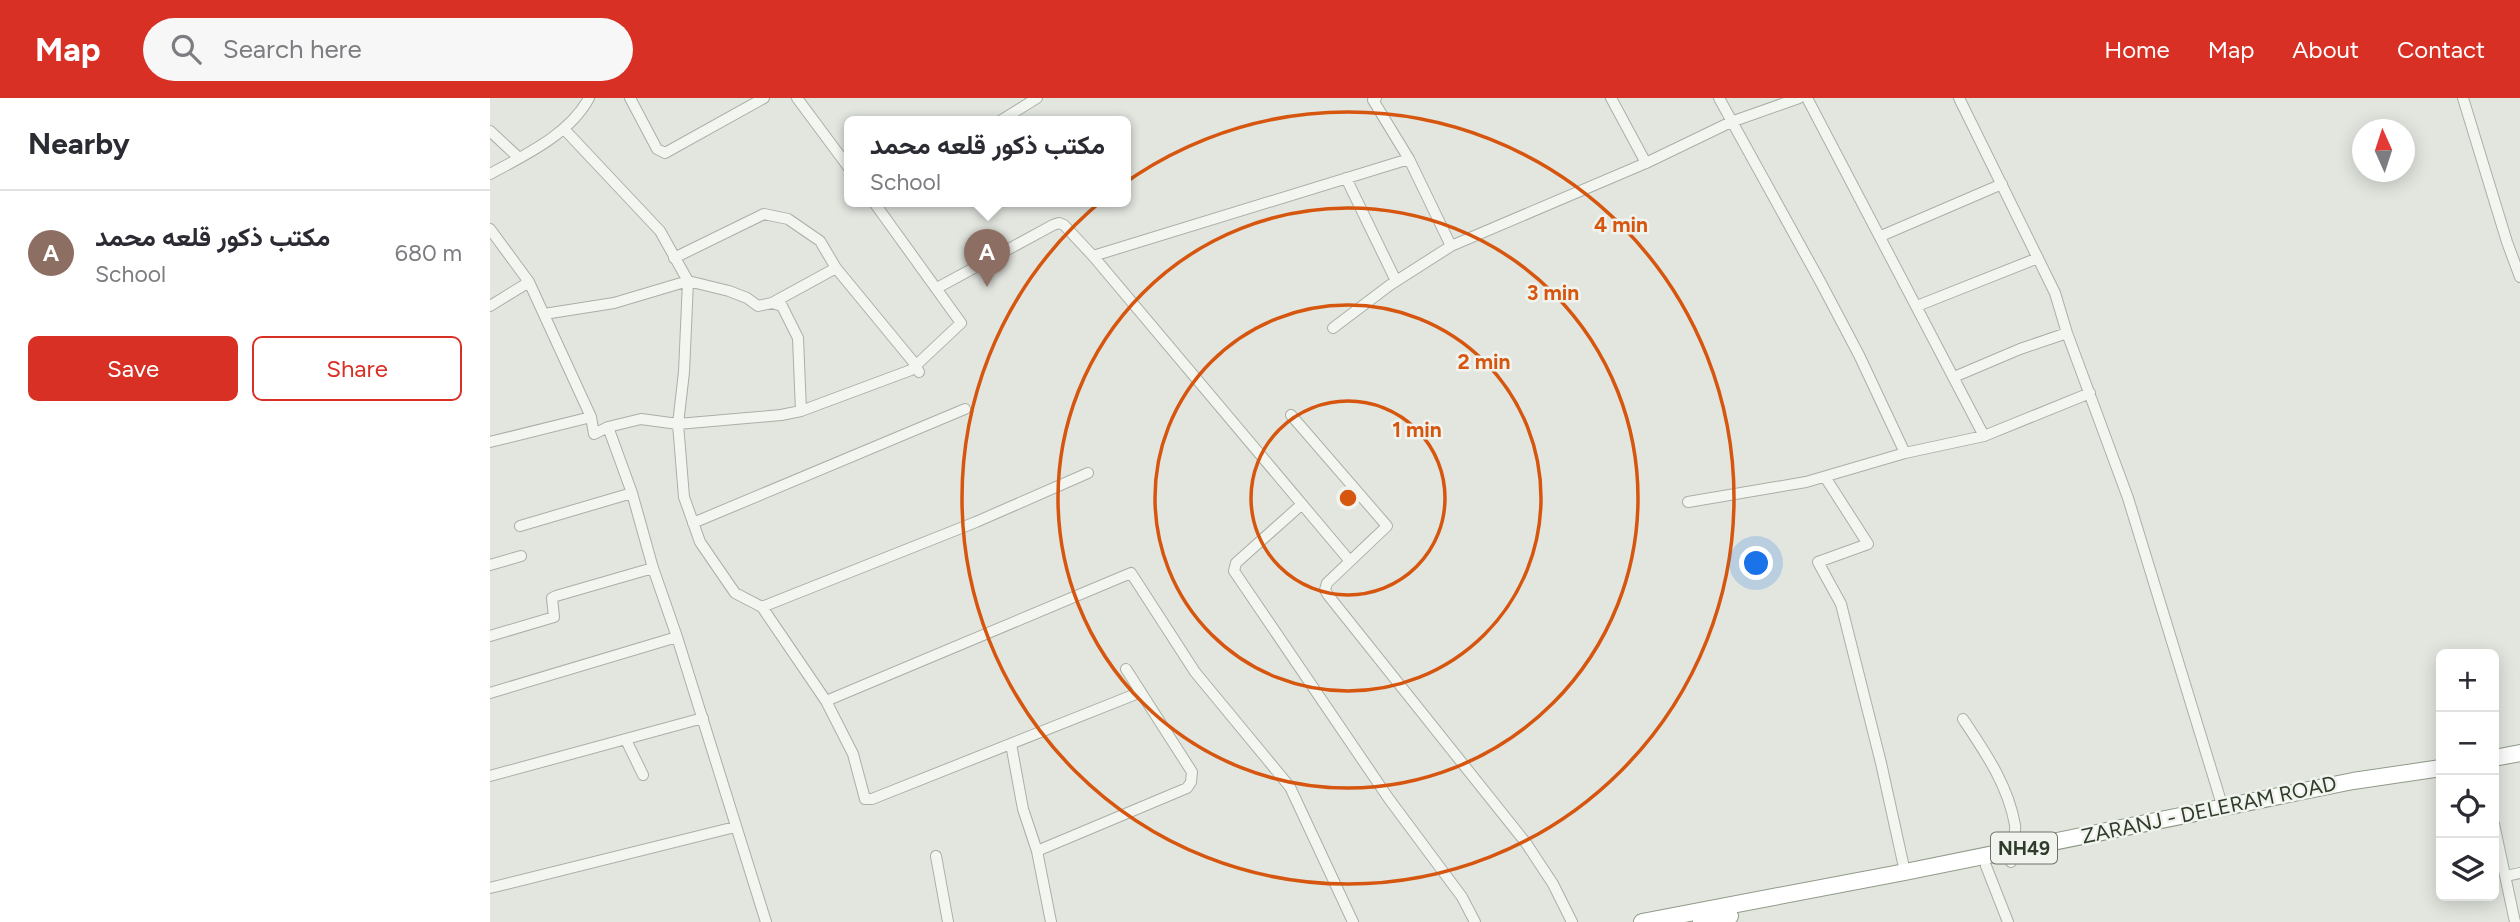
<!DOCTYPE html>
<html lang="en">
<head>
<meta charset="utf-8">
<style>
  :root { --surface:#fff; --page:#f7f7f7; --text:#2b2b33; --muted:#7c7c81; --line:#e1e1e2; --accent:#d93025 }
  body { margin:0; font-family:Figtree,Vazirmatn,sans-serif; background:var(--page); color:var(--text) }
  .controls { position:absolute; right:21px; bottom:21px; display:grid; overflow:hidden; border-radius:10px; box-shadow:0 4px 18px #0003 }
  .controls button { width:63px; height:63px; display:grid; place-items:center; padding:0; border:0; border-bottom:2px solid var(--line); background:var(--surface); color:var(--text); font:35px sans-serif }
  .compass { position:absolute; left:1862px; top:21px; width:63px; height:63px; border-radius:50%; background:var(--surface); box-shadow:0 4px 18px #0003; rotate:357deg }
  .you { position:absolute; left:1267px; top:466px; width:24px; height:24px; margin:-18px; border:5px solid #fff; border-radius:50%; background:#1a73e8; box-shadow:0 0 0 10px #1a73e833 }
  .badge { display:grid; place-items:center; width:46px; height:46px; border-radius:50%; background:var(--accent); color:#fff; font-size:23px; font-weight:700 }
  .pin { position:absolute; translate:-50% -58px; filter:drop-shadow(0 2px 4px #0008) }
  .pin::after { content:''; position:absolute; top:37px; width:24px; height:21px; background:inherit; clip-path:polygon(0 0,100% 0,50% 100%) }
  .popup { position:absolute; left:354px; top:18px; width:287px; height:91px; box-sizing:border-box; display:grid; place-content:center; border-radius:10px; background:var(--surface); filter:drop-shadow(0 2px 5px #0005); font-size:23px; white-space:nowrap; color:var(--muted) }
  .popup b { font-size:26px; color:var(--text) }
  .popup::after { content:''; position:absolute; left:50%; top:100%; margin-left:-14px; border:14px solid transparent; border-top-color:var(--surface) }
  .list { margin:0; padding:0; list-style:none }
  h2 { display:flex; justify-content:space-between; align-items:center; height:91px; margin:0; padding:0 28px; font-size:30px }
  h2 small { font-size:23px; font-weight:400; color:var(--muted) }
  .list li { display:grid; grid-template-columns:46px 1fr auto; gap:21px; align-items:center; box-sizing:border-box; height:126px; padding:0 28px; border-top:2px solid var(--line) }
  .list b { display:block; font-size:26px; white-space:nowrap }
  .list p { margin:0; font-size:23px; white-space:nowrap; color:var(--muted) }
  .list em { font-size:23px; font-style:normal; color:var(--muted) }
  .actions { display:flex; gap:14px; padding:21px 28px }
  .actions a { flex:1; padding:16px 0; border:2px solid var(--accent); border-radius:10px; text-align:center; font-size:24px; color:var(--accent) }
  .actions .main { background:var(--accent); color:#fff }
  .icon { flex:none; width:38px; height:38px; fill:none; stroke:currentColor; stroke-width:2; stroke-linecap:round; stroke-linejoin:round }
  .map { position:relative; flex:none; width:2030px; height:824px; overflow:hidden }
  header { display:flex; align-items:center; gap:42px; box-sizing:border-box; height:98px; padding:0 35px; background:var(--accent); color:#fff }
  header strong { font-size:33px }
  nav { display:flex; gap:38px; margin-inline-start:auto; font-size:24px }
  .search { width:490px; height:63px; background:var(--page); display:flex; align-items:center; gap:18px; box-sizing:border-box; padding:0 24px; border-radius:38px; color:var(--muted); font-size:26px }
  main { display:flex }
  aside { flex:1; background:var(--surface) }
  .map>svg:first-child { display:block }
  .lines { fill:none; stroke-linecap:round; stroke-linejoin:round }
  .minor-casing { stroke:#a9b0a5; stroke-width:12 }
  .highway-casing { stroke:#909b88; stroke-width:18 }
  .minor { stroke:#f3f5f1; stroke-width:10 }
  .highway { stroke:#fff; stroke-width:16 }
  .ring { fill:none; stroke:#d6560f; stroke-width:3.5 }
  .labels { text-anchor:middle; stroke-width:5; stroke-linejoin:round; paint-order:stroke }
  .shield { fill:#f1f4ee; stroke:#6a7365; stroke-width:2 }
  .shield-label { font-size:19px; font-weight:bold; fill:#303c2a }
  .street-label { font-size:21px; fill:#303c2a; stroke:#f1f4ee }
  .centre { fill:#d6560f; stroke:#f1f4ee; stroke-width:3.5 }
  .ring-label { font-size:21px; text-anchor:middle; font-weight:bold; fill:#d6560f; stroke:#f1f4ee; stroke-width:5; stroke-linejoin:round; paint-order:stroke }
</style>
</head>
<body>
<header>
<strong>Map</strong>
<div class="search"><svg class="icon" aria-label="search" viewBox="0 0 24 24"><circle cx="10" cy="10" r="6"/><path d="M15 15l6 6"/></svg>Search here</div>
<nav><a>Home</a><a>Map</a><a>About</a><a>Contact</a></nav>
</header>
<main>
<aside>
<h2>Nearby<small></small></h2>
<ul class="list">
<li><span class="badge" style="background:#8d6e63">A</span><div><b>مکتب ذکور قلعه محمد</b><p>School</p></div><em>680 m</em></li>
</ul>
<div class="actions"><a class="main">Save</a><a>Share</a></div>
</aside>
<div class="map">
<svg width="2030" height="824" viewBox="0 0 2030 824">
  <rect width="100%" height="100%" fill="#e2e6df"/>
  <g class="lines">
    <g class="minor-casing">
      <path id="minor" d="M140,0L167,51L175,55L274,0
        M307,0L359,70
        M886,0L883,2L919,61L961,148
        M1121,0L1156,65
        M1317,0L1494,338
        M1469,0L1565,195L1577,235L1638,400L1733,710
        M1973,0L2017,144L2030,179
        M510,23L547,0
        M74,31L170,133L198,183L194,274L188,326L194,399L210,444L245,495L272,509L336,603L363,656L375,701H382L651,594
        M0,33L29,60
        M0,76C35,57 80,36 99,0
        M856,80L906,183
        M0,131L39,184L101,319
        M1391,138L1512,86
        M603,158L919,61
        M184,160L274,116L298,121L330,143L346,170L425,266L429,274
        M447,190L563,127L569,125L574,127L603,158L859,462
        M282,205L346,170
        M0,208L39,184
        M1427,208L1548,160
        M54,216L124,205L198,183L239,193L257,200L268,208L282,205L292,208L308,240L311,313
        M843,230L900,187L961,148L1156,65L1241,24L1309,0
        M1464,279L1530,251L1577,235
        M801,317L897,428L837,485L835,492L838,497L1036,745L1063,786L1082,824
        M0,344L101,319L104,336L118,329
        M1415,355L1494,338L1600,295
        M1335,379L1378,446L1328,464L1351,506L1391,665L1415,774
        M1198,404L1316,384L1415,355L1369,257L1331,185L1229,0
        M811,407L746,465L744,473L899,701L972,799L985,824
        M203,425L475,311
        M30,428L142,395
        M0,467L31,458
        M272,509L486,424L598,375
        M0,538L64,519L62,500L66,498L163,470
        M0,595L187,539
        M336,603L641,475L705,574L800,689L863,824
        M1473,621C1495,654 1518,687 1525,727C1527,741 1516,746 1521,764
        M136,642L153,677
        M521,646L533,711L547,753L561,824
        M0,678L213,620
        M2004,726L2025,824
        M547,753L697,690L701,684L702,674L636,571
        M446,758L458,824
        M1496,768L1518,824
        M2016,778L2030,775
        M0,790L245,729
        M276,824L187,539L163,470L142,395L118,329L151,321L188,326L291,317L311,313L421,272L471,225L383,103"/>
    </g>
    <g class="highway-casing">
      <path id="highway" d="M2004,660L2030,655
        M1152,824L1415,774L1863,683L1951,670
        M1211,824L1240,818"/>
    </g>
    <use href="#minor" class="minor"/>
    <use href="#highway" class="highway"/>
  </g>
  <g class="ring">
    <circle cx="858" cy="400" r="97"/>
    <circle cx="858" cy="400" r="193"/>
    <circle cx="858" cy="400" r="290"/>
    <circle cx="858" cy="400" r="386"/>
  </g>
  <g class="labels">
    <rect class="shield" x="1501" y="734.5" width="66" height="31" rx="5"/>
    <g class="shield-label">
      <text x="1534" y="757">NH49</text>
    </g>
    <g class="street-label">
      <text transform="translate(1719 712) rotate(-12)" y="7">ZARANJ - DELERAM ROAD</text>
    </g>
  </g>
  <circle cx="858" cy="400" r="10" class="centre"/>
  <g class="ring-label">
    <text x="1131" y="134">4 min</text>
    <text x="1063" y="202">3 min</text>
    <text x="994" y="271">2 min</text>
    <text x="927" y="339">1 min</text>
  </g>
</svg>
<div class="controls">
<button>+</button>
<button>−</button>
<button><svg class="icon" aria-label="locate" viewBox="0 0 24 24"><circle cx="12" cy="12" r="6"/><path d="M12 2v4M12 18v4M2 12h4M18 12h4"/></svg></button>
<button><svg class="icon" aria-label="layers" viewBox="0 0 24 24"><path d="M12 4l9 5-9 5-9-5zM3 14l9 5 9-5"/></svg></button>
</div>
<svg class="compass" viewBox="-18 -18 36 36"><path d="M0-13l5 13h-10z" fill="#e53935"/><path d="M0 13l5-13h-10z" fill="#7c7c81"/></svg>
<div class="you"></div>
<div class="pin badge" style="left:497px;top:189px;background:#8d6e63">A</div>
<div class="popup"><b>مکتب ذکور قلعه محمد</b>School</div>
</div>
</main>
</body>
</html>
